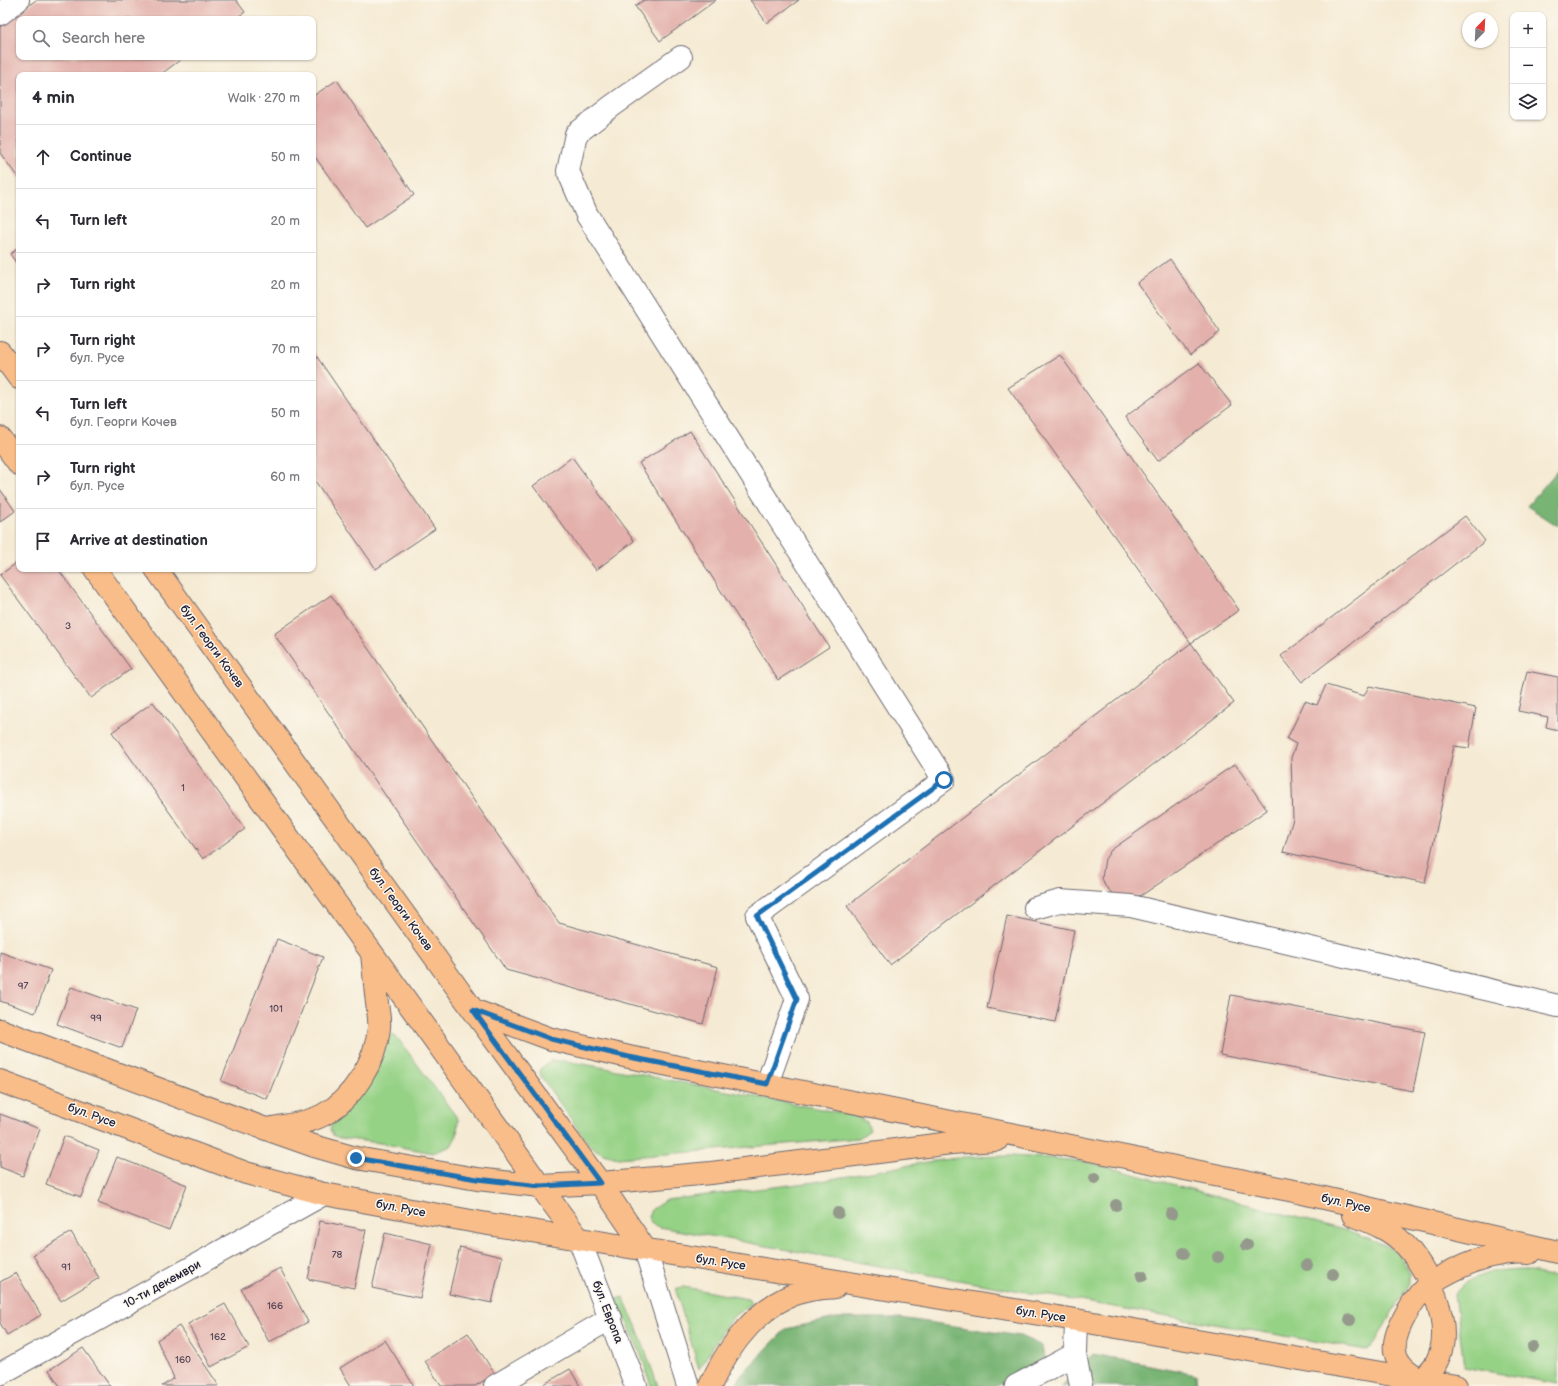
<!DOCTYPE html>
<html lang="en">
<head>
<meta charset="utf-8">
<style>
  :root { --surface:#fff; --page:#f7f7f7; --text:#2b2b33; --muted:#7c7c81; --line:#e1e1e2 }
  body { margin:0; font-family:"Balsamiq Sans",sans-serif; background:var(--page); color:var(--text) }
  .controls { position:absolute; right:12px; top:12px; display:grid; overflow:hidden; border-radius:8px; box-shadow:0 1px 3px #0004 }
  .controls button { width:36px; height:36px; display:grid; place-items:center; padding:0; border:0; border-bottom:1px solid var(--line); background:var(--surface); color:var(--text); font:20px sans-serif }
  .compass { position:absolute; left:1462px; top:12px; width:36px; height:36px; border-radius:50%; background:var(--surface); box-shadow:0 1px 3px #0004; rotate:24deg }
  .stop { position:absolute; width:12px; height:12px; margin:-9px; border:3px solid #1f6fb2; border-radius:50%; background:#fff }
  .stop.end { background:#1f6fb2; border-color:#fff; box-shadow:0 1px 4px #0008 }
  .list { margin:0; padding:0; list-style:none }
  h2 { display:flex; justify-content:space-between; align-items:center; height:52px; margin:0; padding:0 16px; font-size:17px }
  h2 small { font-size:13px; font-weight:400; color:var(--muted) }
  .list li { display:grid; grid-template-columns:26px 1fr auto; gap:12px; align-items:center; box-sizing:border-box; height:64px; padding:0 16px; border-top:1px solid var(--line) }
  .list b { display:block; font-size:15px; white-space:nowrap }
  .list p { margin:0; font-size:13px; white-space:nowrap; color:var(--muted) }
  .list em { font-size:13px; font-style:normal; color:var(--muted) }
  .icon { flex:none; width:22px; height:22px; fill:none; stroke:currentColor; stroke-width:2; stroke-linecap:round; stroke-linejoin:round }
  .map { position:relative; flex:none; width:1558px; height:1386px; overflow:hidden }
  .search { position:absolute; background:var(--surface); box-shadow:0 1px 3px #0004; left:16px; top:16px; width:300px; height:44px; display:flex; align-items:center; gap:10px; box-sizing:border-box; padding:0 14px; border-radius:8px; color:var(--muted); font-size:15px }
  .panel { position:absolute; background:var(--surface); box-shadow:0 1px 3px #0004; left:16px; top:72px; width:300px; height:500px; border-radius:8px }
  .map>svg:first-child { display:block }
  .green { fill:#96d286; stroke:#5c7a60 }
  .forest { fill:#78b473; stroke:#4d6b57 }
  .building { fill:#e3b0ab }
  .lines { fill:none; stroke-linecap:round; stroke-linejoin:round }
  .minor-casing { stroke:#6c6870; stroke-width:24 }
  .major-casing { stroke:#6c6870; stroke-width:24 }
  .minor { stroke:#fff; stroke-width:22 }
  .major { stroke:#f9bd89; stroke-width:22 }
  .tree { fill:#94998c }
  .route { stroke:#1f6fb2; stroke-width:5 }
  .labels { text-anchor:middle; stroke-width:3; stroke-linejoin:round; paint-order:stroke }
  .number-label { font-size:10px; fill:#524657 }
  .street-label { font-size:12px; fill:#22223b; stroke:#fbf7ec }
</style>
</head>
<body>
<div class="map">
<svg width="1558" height="1386" viewBox="0 0 1558 1386">
  <rect width="100%" height="100%" fill="#fbf7ec"/>
  <filter id="ink" filterUnits="userSpaceOnUse"><feTurbulence type="fractalNoise" baseFrequency=".025" numOctaves="2"/><feDisplacementMap in="SourceGraphic" scale="8" xChannelSelector="R" yChannelSelector="G"/><feConvolveMatrix kernelMatrix="1 2 1 2 8 2 1 2 1" color-interpolation-filters="sRGB"/></filter>
  <filter id="wash" filterUnits="userSpaceOnUse"><feTurbulence type="fractalNoise" baseFrequency=".012" numOctaves="4" result="noise"/><feDisplacementMap in="SourceGraphic" scale="16" xChannelSelector="R" yChannelSelector="G"/><feGaussianBlur stdDeviation="0.9" result="paint"/><feColorMatrix in="noise" values="0 0 0 0 0 0 0 0 0 0 0 0 0 0 0 0 0 1.4 0 .05"/><feComposite in="paint" operator="in"/></filter>
  <g filter="url(#wash)">
    <rect width="100%" height="100%" fill="#f5ead3"/>
    <path class="green" d="M392,1034L399,1040L458,1119L457,1135L451,1146L433,1153L380,1143L339,1138L333,1135L330,1130L334,1119L364,1093L388,1038Z
      M551,1061H566L622,1071L852,1115L867,1122L870,1130L859,1138L618,1158L603,1154L590,1146L542,1078L540,1073L541,1068Z
      M1009,1156L1048,1158L1089,1162L1359,1234L1385,1245L1398,1254L1410,1273V1283L1394,1309L1372,1348L1367,1350L1009,1289L659,1227L652,1224L648,1217L651,1210L666,1200L815,1182L927,1162L964,1157Z
      M1522,1270L1558,1278V1384L1464,1367L1455,1293L1467,1281L1491,1272Z
      M684,1287L748,1299L752,1304L735,1315L727,1324L699,1369L676,1291L677,1288Z
      M623,1297L637,1328L658,1386H651C643,1356 630,1327 616,1299Z"/>
    <path class="forest" d="M1558,470V526L1527,506Z
      M836,1318H900L1020,1336L1042,1346L1044,1359L997,1386H736L741,1375L786,1329Z
      M1093,1354L1196,1374L1197,1386H1061Z"/>
    <g id="blocks">
      <path class="building" d="M36,0H236L245,12L235,19H19V57H184L160,75H19V179L0,153V27Z
        M644,0H716L660,41L635,6Z
        M750,0H799L767,23Z
        M337,80L414,195L365,228L313,154V96Z
        M19,248V267L10,254Z
        M1170,259L1220,332L1190,355L1137,283Z
        M313,351L435,529L376,569L313,478Z
        M1060,355L1239,610L1191,643L1008,388Z
        M1199,363L1232,405L1158,461L1125,417Z
        M690,431L829,647L778,680L639,463Z
        M572,457L634,541L596,570L533,486Z
        M0,489L15,511L0,522Z
        M1465,516L1485,541L1302,682L1281,656Z
        M19,561V569H58L131,669L91,698L0,575Z
        M331,595L559,923L718,967L703,1024L506,970L274,634Z
        M1191,643L1234,703L890,965L847,906Z
        M1527,671L1558,677V730L1546,727L1548,717L1518,711Z
        M1326,685L1364,696L1369,686L1476,708L1469,748L1454,746L1425,883L1283,852L1293,819L1291,758L1296,744L1287,739L1305,701L1317,705Z
        M153,702L245,829L203,859L112,732Z
        M1235,764L1267,810L1142,895L1131,898L1122,897L1112,893L1105,886L1102,878L1105,859L1111,850Z
        M1007,916L1074,930L1055,1022L987,1008Z
        M277,939L323,957L267,1099L221,1081Z
        M0,952L51,970L35,1013L0,1001Z
        M71,987L136,1010L122,1048L57,1024Z
        M1231,995L1425,1032L1413,1091L1220,1055Z
        M0,1114L40,1129L23,1176L0,1167Z
        M64,1136L99,1150L81,1197L46,1184Z
        M117,1157L187,1185L169,1230L98,1203Z
        M320,1221L366,1230L354,1288L308,1279Z
        M71,1232L99,1278L61,1301L33,1255Z
        M385,1233L432,1244L420,1298L372,1288Z
        M460,1247L502,1257L492,1303L449,1294Z
        M280,1268L308,1322L269,1342L241,1289Z
        M16,1273L41,1315L7,1335L0,1323V1282Z
        M225,1304L249,1347L211,1367L188,1324Z
        M179,1326L219,1386H162L174,1378L157,1340Z
        M468,1333L495,1374L475,1386H441L425,1361Z
        M385,1340L414,1386H351L340,1368Z
        M83,1348L110,1386H60L49,1370Z
        M570,1369L580,1386H541Z"/>
    </g>
  </g>
  <g filter="url(#ink)">
    <use href="#blocks" fill-opacity="0" stroke="#6c6870" stroke-width="1"/>
    <g class="lines">
      <g class="minor-casing">
        <path id="minor" d="M0,14L18,0
          M681,57L612,106L576,134L568,171L587,215L944,780L757,916L797,999L767,1084
          M1035,908L1060,901L1131,906L1558,1006
          M579,1239L636,1386
          M645,1249L688,1386
          M1076,1320L1075,1354L1081,1386
          M0,1374L324,1194
          M495,1386L611,1318
          M1016,1386L1075,1354"/>
      </g>
      <g class="major-casing">
        <path id="major" d="M0,352L19,378
          M0,438L19,464
          M95,569L540,1186L579,1239
          M156,569L473,1010L600,1183L645,1249
          M473,1010L551,1039L629,1057L1294,1191L1558,1252
          M0,1030L266,1129L314,1146L356,1158L477,1179L540,1186L600,1183L711,1173L951,1143L997,1140
          M0,1081L246,1173L324,1194L482,1223L1076,1320L1456,1386
          M267,1129C285,1125 306,1124 323,1115C353,1099 376,1061 379,1028C380,1020 378,1011 377,1003C375,987 374,971 372,954
          M1353,1215C1370,1222 1387,1228 1401,1241C1428,1266 1455,1326 1437,1361C1434,1368 1427,1374 1421,1380C1410,1373 1397,1365 1395,1351C1392,1332 1416,1293 1431,1283C1461,1264 1494,1250 1529,1253
          M710,1386C729,1344 762,1299 810,1290C818,1288 827,1288 835,1287"/>
      </g>
      <use href="#minor" class="minor"/>
      <use href="#major" class="major"/>
    </g>
    <g class="tree">
      <circle cx="1095" cy="1178" r="6"/>
      <circle cx="1116" cy="1205" r="6"/>
      <circle cx="838" cy="1213" r="6"/>
      <circle cx="1171" cy="1214" r="6"/>
      <circle cx="1247" cy="1245" r="6"/>
      <circle cx="1184" cy="1253" r="6"/>
      <circle cx="1218" cy="1257" r="6"/>
      <circle cx="1307" cy="1265" r="6"/>
      <circle cx="1333" cy="1274" r="6"/>
      <circle cx="1142" cy="1276" r="6"/>
      <circle cx="1350" cy="1320" r="6"/>
      <circle cx="1533" cy="1347" r="6"/>
    </g>
  </g>
  <g class="lines" filter="url(#ink)">
    <path class="route" d="M356,1158L477,1179L540,1186L600,1183L473,1010L551,1039L629,1057L767,1084L797,999L757,916L944,780"/>
  </g>
  <g class="labels">
    <g class="number-label">
      <text x="68" y="629">3</text>
      <text x="183" y="791">1</text>
      <text x="23" y="989">97</text>
      <text x="276" y="1012">101</text>
      <text x="96" y="1021">99</text>
      <text x="337" y="1258">78</text>
      <text x="66" y="1270">91</text>
      <text x="275" y="1309">166</text>
      <text x="218" y="1340">162</text>
      <text x="183" y="1363">160</text>
    </g>
    <g class="street-label">
      <text transform="translate(212 646) rotate(54)" y="4">бул. Георги Кочев</text>
      <text transform="translate(401 909) rotate(54)" y="4">бул. Георги Кочев</text>
      <text transform="translate(92 1115) rotate(20)" y="4">бул. Русе</text>
      <text transform="translate(1346 1203) rotate(13)" y="4">бул. Русе</text>
      <text transform="translate(401 1208) rotate(11)" y="4">бул. Русе</text>
      <text transform="translate(721 1262) rotate(9)" y="4">бул. Русе</text>
      <text transform="translate(162 1284) rotate(-29)" y="4">10-ти декември</text>
      <text transform="translate(608 1312) rotate(69)" y="4">бул. Европа</text>
      <text transform="translate(1041 1314) rotate(9)" y="4">бул. Русе</text>
    </g>
  </g>
</svg>
<div class="controls">
<button>+</button>
<button>−</button>
<button><svg class="icon" aria-label="layers" viewBox="0 0 24 24"><path d="M12 4l9 5-9 5-9-5zM3 14l9 5 9-5"/></svg></button>
</div>
<svg class="compass" viewBox="-18 -18 36 36"><path d="M0-13l5 13h-10z" fill="#e53935"/><path d="M0 13l5-13h-10z" fill="#7c7c81"/></svg>
<div class="stop" style="left:944px;top:780px"></div>
<div class="stop end" style="left:356px;top:1158px"></div>
<div class="search"><svg class="icon" aria-label="search" viewBox="0 0 24 24"><circle cx="10" cy="10" r="6"/><path d="M15 15l6 6"/></svg>Search here</div>
<section class="panel">
<h2>4 min<small>Walk · 270 m</small></h2>
<ul class="list">
<li><svg class="icon" aria-label="ahead" viewBox="0 0 24 24"><path d="M12 20V5M6 11l6-6 6 6"/></svg><div><b>Continue</b></div><em>50 m</em></li>
<li><svg class="icon" aria-label="left" viewBox="0 0 24 24"><path d="M17 20v-9H6M10 6l-5 5 5 5"/></svg><div><b>Turn left</b></div><em>20 m</em></li>
<li><svg class="icon" aria-label="right" viewBox="0 0 24 24"><path d="M7 20v-9h11M14 6l5 5-5 5"/></svg><div><b>Turn right</b></div><em>20 m</em></li>
<li><svg class="icon" aria-label="right" viewBox="0 0 24 24"><path d="M7 20v-9h11M14 6l5 5-5 5"/></svg><div><b>Turn right</b><p>бул. Русе</p></div><em>70 m</em></li>
<li><svg class="icon" aria-label="left" viewBox="0 0 24 24"><path d="M17 20v-9H6M10 6l-5 5 5 5"/></svg><div><b>Turn left</b><p>бул. Георги Кочев</p></div><em>50 m</em></li>
<li><svg class="icon" aria-label="right" viewBox="0 0 24 24"><path d="M7 20v-9h11M14 6l5 5-5 5"/></svg><div><b>Turn right</b><p>бул. Русе</p></div><em>60 m</em></li>
<li><svg class="icon" aria-label="arrive" viewBox="0 0 24 24"><path d="M6 21V4h12l-3 4 3 4H6"/></svg><div><b>Arrive at destination</b></div></li>
</ul>
</section>
</div>
</body>
</html>
